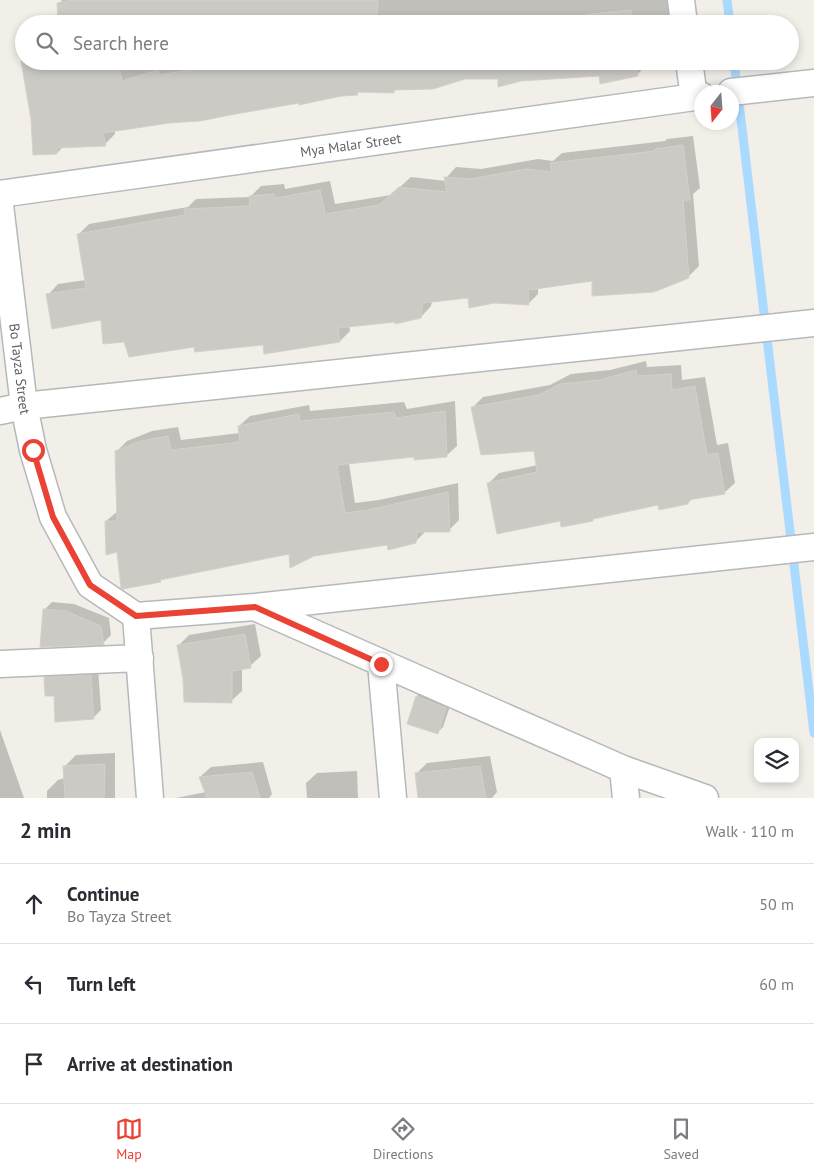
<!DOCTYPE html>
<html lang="en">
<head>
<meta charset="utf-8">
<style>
  :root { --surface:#fff; --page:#f7f7f7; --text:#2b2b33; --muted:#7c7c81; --line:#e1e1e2; --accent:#ea4335 }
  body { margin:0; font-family:"PT Sans",sans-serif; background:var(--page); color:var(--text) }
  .controls { position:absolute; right:15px; bottom:15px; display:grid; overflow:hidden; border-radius:10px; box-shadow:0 2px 8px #0003 }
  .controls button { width:45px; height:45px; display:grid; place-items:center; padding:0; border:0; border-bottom:1px solid var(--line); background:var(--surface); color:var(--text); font:25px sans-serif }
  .compass { position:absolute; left:694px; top:85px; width:45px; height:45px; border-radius:50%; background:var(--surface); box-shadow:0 2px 8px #0003; rotate:197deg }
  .stop { position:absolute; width:15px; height:15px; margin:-11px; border:4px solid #ea4335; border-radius:50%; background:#fff }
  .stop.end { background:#ea4335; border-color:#fff; box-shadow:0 1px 5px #0008 }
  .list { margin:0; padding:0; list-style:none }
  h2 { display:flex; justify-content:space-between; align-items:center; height:65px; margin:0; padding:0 20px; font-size:21px }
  h2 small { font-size:16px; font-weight:400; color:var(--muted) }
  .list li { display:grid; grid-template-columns:32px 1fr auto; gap:15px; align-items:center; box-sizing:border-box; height:80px; padding:0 20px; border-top:1px solid var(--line) }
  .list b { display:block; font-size:19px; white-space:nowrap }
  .list p { margin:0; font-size:16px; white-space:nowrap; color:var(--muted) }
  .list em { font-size:16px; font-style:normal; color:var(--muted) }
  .icon { flex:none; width:28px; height:28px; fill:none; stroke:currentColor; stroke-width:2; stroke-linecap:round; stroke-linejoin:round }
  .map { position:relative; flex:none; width:814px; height:798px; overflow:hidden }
  .search { position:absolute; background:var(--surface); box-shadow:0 2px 8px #0003; left:15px; right:15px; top:15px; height:55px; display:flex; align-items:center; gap:12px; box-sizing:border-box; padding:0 18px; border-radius:28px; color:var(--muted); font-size:19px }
  .sheet { height:305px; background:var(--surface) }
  nav { display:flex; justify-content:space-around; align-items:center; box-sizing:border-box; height:70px; border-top:1px solid var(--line); background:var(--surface); font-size:14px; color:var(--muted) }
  nav a { display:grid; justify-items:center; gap:2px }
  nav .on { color:var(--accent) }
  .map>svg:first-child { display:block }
  .shadow { fill:#0003 }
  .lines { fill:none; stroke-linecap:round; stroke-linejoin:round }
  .stream { stroke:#aadaff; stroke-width:9 }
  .building { fill:#cccac5; stroke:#d6d1c6 }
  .minor-casing { stroke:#b5b8bc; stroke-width:29 }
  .minor { stroke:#fff; stroke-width:26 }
  .route { stroke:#ea4335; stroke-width:6 }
  .labels { text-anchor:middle; stroke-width:4; stroke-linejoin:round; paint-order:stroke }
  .street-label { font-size:14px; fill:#5f6368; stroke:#fff }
</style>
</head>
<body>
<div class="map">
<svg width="814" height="798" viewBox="0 0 814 798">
  <rect width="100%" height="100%" fill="#f1efe8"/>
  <path class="shadow" d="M62,0H667L668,3L677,0L684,24H60L59,4Z
    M25,61H650L637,75L600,74L465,78L397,88L394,92L360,91L357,94L115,130V134L105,144L63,147L57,153L32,119Z
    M693,136L700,188L693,194L699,266L688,277L594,279L538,287V294L528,304L469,297L432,301L431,306L421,317L349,325L350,331L340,341L195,346L125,341L102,319L48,295L58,284L86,280L78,235L89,224L188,207L196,199L250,197L261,186L284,184L285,189L330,181L335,204L391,195L411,177L446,181V178L456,167L481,169L538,159L553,161L562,153L665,141L667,139Z
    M646,361L647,367L681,365L682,380L705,377L717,445L728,443L735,483L724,493L693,498L688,503L659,504L561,520L488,484L499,473L538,465L535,450L473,407L483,397L550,385L571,374L610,370Z
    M455,401L457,446L446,456L415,455L349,463L355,503L379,500L458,483L459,520L449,530L426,531L415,542L388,543L290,553L163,578L160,581L118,550L106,521L118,511L116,452L127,441L152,431L178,427L181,440L240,433L239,426L250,416L309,405L310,411L404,402L407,409Z
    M52,602L74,604L109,618L111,635L103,643L44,610Z
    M255,624L261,656L250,666L242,668V691L231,701L184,679L179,645L189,635Z
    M98,668L101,710L93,718L55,694L45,678L54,670Z
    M422,691L451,703L443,727L438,732L409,723L417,696Z
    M0,730L24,798H0Z
    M115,753V798H47V791L58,780L65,778L64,767L76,755Z
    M490,756L497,792L492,798H419L417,773L427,763Z
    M263,762L272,794L269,798H176L206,792L200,777L211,767Z
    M357,771L358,798H307L306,783L317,773Z"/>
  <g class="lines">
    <path class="stream" d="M727,0L730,24
      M734,61L814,733"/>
  </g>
  <path class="building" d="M71,0H378L377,24H58L57,3Z
    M631,10L632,24H518L544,15L545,23L591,14Z
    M21,61H118L122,81L158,70L159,75L188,70L214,61H636L638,76L600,84L599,76L521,81L498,87V79H465L433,89L394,90V93L357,92L358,95L341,96L299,105V103L230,115L200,121L169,123L103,133L106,146L57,148V154L33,155L31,119Z
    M683,145L690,200H683L689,278L654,292L592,296V281L528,290L529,305L494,303L469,308L468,298L423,303L421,318L395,324V322L338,328L340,342L264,354L263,345L195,352L194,347L129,357L124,342L103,344L101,320L52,329L46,294L86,288L77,234L185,215L184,209L250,206L249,196L274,194L275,198L320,190L325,214L379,205L399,187L447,192L444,177L469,179L527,169L552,172L550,163L655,151V149Z
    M636,370L637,376L671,374L672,390L695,386L707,455L718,453L725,494L688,500V504L659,510L658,505L593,519V521L561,527L560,521L497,534L487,483L537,472L534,451L481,455L471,407L539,395L560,384L599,380Z
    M445,411L447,457L414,460V457L337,465L345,513L368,510L448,492L450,532H417L416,543L388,550L387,545L314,556L290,568L289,554L160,580L161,582L123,589L121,588L117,552L106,555L105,521H117L115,451L141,441L168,436L171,450L240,442L238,426L299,414L300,421L394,412L396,418Z
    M43,609L66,611L101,626L104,645L40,647Z
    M245,634L251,668L232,671V703L184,702L183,679L177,645Z
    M91,675L94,719L55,722L54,696H45L44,677Z
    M416,696L446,708L438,734L407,724Z
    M105,764L104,798H65L63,766Z
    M480,766L486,798H418L415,773Z
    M252,772L260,798H207L199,777Z"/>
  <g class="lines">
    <g class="minor-casing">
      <g id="minor">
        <path d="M681,0L684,24"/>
        <path d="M689,61L694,97"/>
        <path d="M731,92L814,83"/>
        <path id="s1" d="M0,194L702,96"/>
        <path id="s2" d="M0,205L24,406L33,450L53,517L90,585L136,616"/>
        <path d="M0,411L24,406L814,323"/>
        <path d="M257,608L623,769L705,798"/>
        <path d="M136,616L255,607L814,547"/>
        <path d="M136,616L150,798"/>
        <path d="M381,663L393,798"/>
        <path d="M0,664L140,658"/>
        <path d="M623,769L626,798"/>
      </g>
    </g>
    <use href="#minor" class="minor"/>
  </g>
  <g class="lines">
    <path class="route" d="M33,450L53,517L90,585L136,616L255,607L381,664"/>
  </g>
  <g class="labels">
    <g class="street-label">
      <text dy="5" stroke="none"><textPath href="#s1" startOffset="354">Mya Malar Street</textPath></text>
      <text dy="5" stroke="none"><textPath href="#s2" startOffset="165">Bo Tayza Street</textPath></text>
    </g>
  </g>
</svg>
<div class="controls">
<button><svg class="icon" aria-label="layers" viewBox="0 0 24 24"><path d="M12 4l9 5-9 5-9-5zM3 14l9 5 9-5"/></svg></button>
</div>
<svg class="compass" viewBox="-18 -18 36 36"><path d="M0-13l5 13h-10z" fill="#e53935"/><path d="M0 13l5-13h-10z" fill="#7c7c81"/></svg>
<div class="stop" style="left:33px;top:450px"></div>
<div class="stop end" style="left:381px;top:664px"></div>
<div class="search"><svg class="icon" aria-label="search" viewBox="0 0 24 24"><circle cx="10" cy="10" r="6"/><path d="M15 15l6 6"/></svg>Search here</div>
</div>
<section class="sheet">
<h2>2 min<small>Walk · 110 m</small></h2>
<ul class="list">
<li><svg class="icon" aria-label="ahead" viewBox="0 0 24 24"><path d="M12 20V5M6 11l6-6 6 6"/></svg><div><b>Continue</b><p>Bo Tayza Street</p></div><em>50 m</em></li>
<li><svg class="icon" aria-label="left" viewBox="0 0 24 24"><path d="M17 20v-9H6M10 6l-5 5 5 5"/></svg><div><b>Turn left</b></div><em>60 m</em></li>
<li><svg class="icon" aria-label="arrive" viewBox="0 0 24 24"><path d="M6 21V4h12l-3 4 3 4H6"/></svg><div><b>Arrive at destination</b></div></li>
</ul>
</section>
<nav>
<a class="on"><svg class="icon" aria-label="map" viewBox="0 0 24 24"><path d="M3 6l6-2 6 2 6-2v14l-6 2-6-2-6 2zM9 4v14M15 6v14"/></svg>Map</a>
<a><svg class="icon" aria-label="directions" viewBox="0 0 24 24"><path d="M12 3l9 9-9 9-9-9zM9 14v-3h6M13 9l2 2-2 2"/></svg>Directions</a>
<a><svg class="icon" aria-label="saved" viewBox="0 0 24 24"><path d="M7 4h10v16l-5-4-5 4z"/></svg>Saved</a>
</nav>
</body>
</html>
